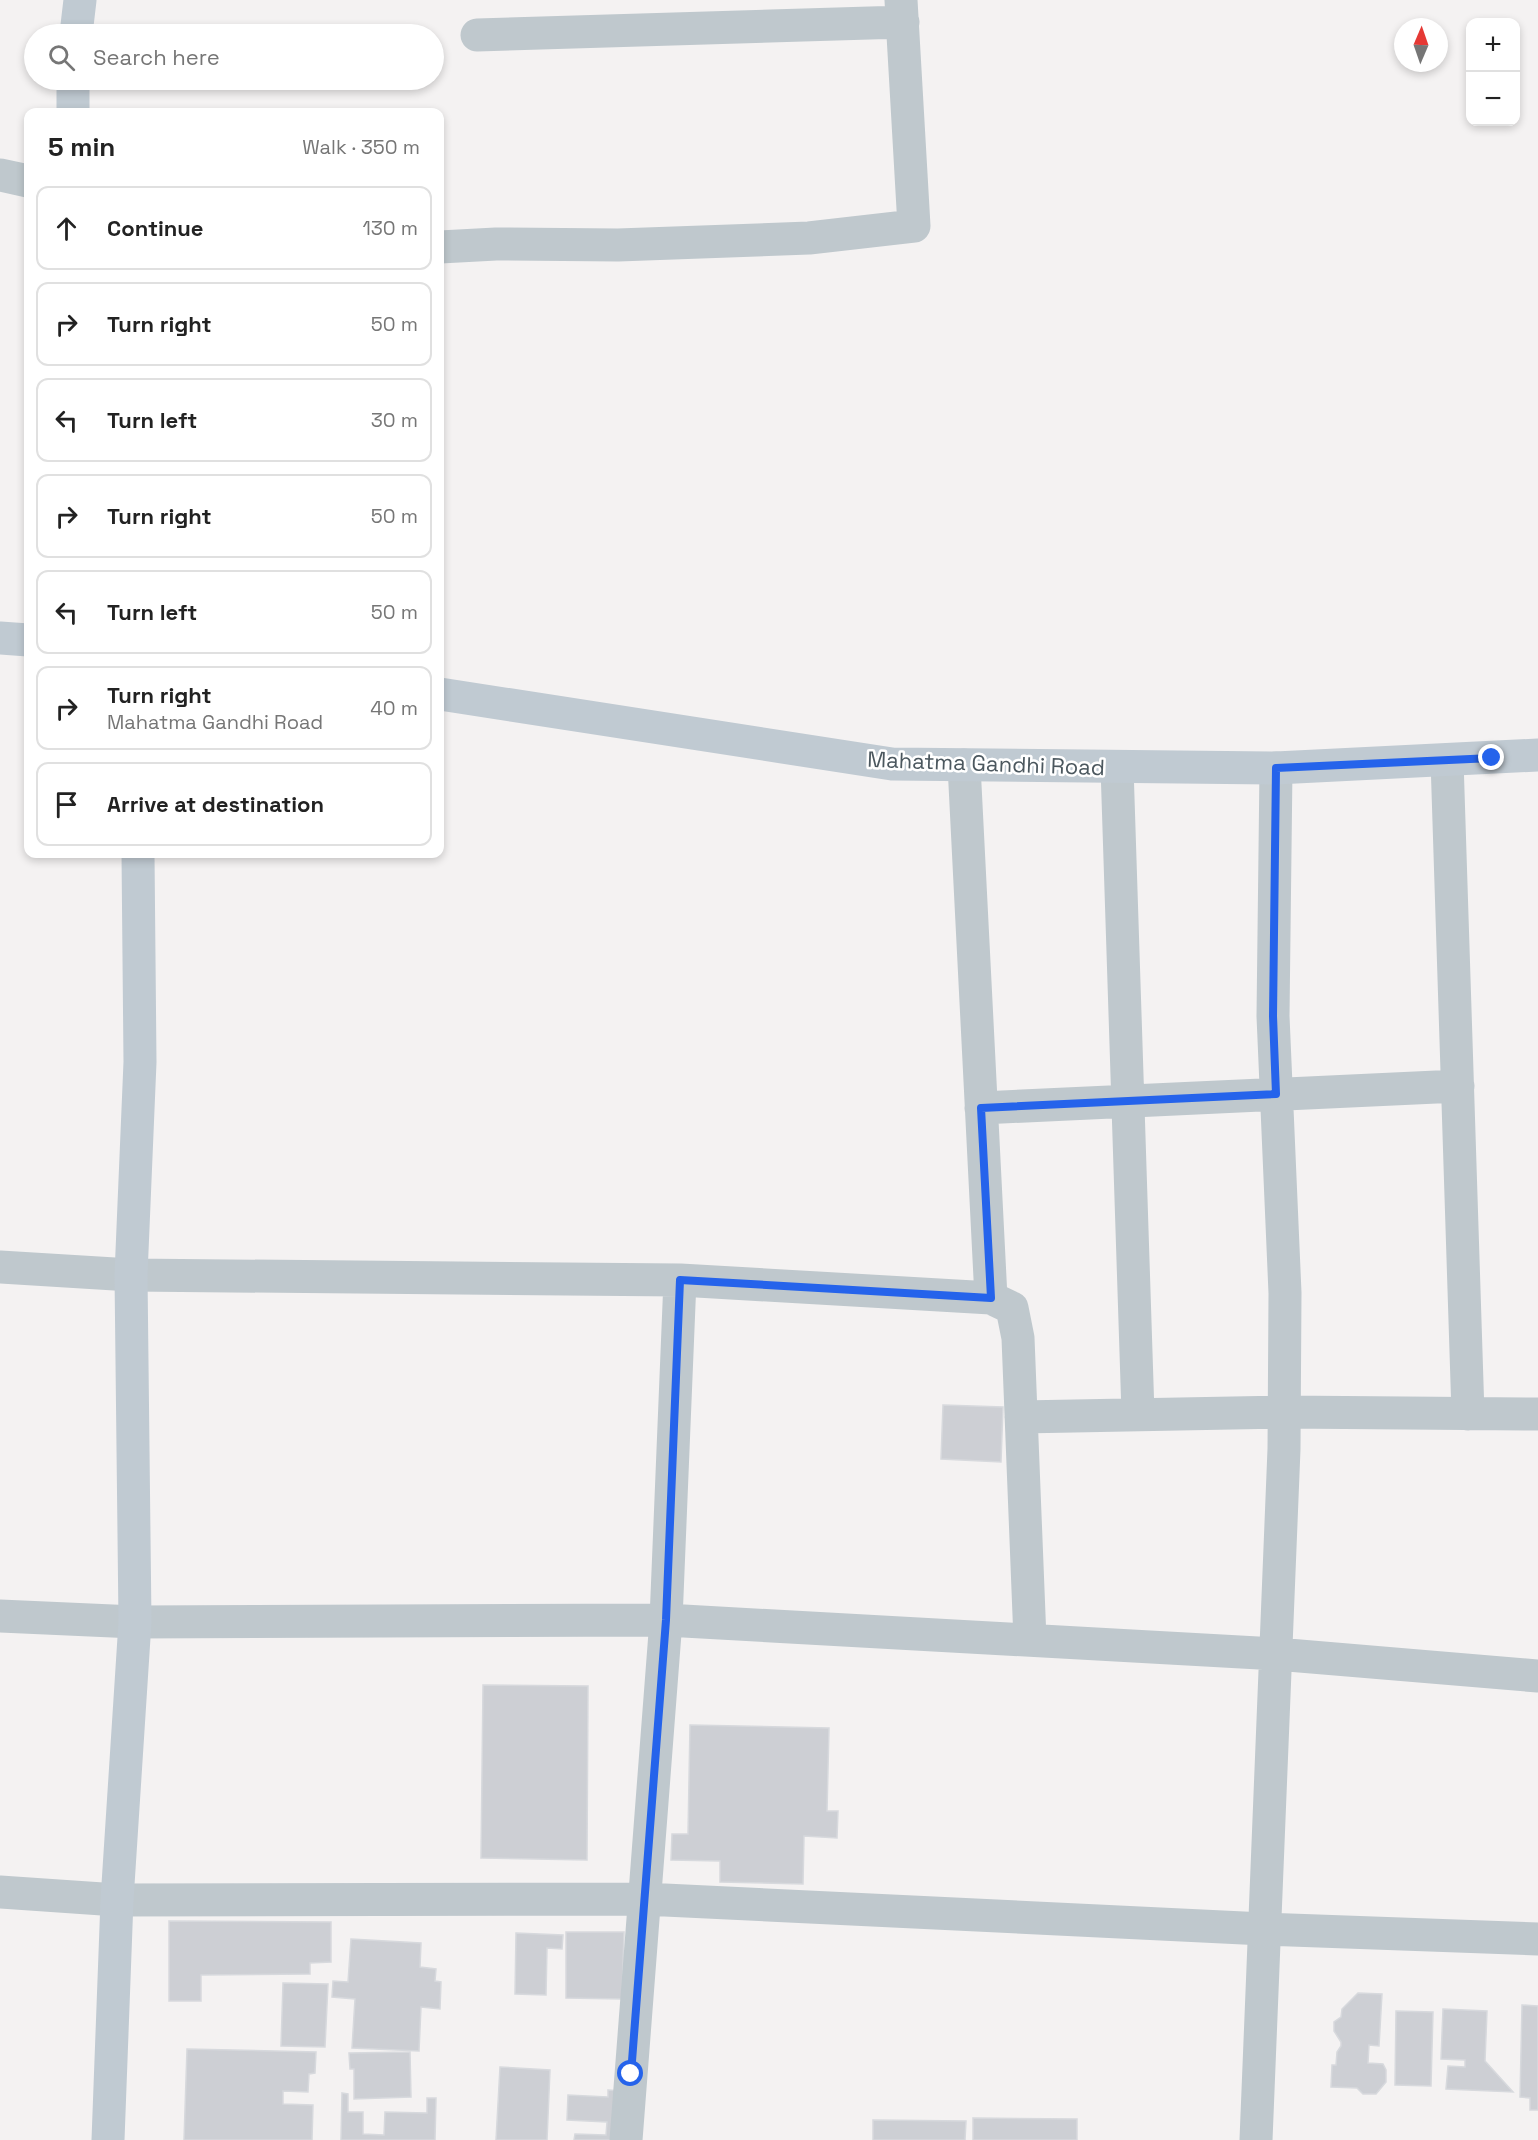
<!DOCTYPE html>
<html lang="en">
<head>
<meta charset="utf-8">
<style>
  :root { --surface:#fff; --page:#f2f2f2; --text:#222; --muted:#767676; --line:#e0e0e0 }
  body { margin:0; font-family:"Space Grotesk",sans-serif; background:var(--page); color:var(--text) }
  .controls { position:absolute; right:18px; top:18px; display:grid; overflow:hidden; border-radius:12px; box-shadow:0 3px 9px #0003 }
  .controls button { width:54px; height:54px; display:grid; place-items:center; padding:0; border:0; border-bottom:2px solid var(--line); background:var(--surface); color:var(--text); font:30px sans-serif }
  .compass { position:absolute; left:1394px; top:18px; width:54px; height:54px; border-radius:50%; background:var(--surface); box-shadow:0 3px 9px #0003; rotate:2deg }
  .stop { position:absolute; width:18px; height:18px; margin:-14px; border:4px solid #2563eb; border-radius:50%; background:#fff }
  .stop.end { background:#2563eb; border-color:#fff; box-shadow:0 2px 6px #0008 }
  .list { margin:0; padding:0; list-style:none }
  h2 { display:flex; justify-content:space-between; align-items:center; height:78px; margin:0; padding:0 24px; font-size:26px }
  h2 small { font-size:20px; font-weight:400; color:var(--muted) }
  .list li { display:grid; grid-template-columns:39px 1fr auto; gap:18px; align-items:center; box-sizing:border-box; height:84px; margin:0 12px 12px; padding:0 12px; border:2px solid var(--line); border-radius:12px }
  .list b { display:block; font-size:22px; white-space:nowrap }
  .list p { margin:0; font-size:20px; white-space:nowrap; color:var(--muted) }
  .list em { font-size:20px; font-style:normal; color:var(--muted) }
  .icon { flex:none; width:33px; height:33px; fill:none; stroke:currentColor; stroke-width:2; stroke-linecap:round; stroke-linejoin:round }
  .map { position:relative; flex:none; width:1538px; height:2140px; overflow:hidden }
  .search { position:absolute; background:var(--surface); box-shadow:0 3px 9px #0003; left:24px; top:24px; width:420px; height:66px; display:flex; align-items:center; gap:15px; box-sizing:border-box; padding:0 21px; border-radius:33px; color:var(--muted); font-size:22px }
  .panel { position:absolute; background:var(--surface); box-shadow:0 3px 9px #0003; left:24px; top:108px; width:420px; height:750px; border-radius:12px }
  .map>svg:first-child { display:block }
  .building { fill:#cdcfd4; stroke:#d7d9dd; stroke-width:1.5 }
  .lines { fill:none; stroke-linecap:round; stroke-linejoin:round }
  .street { stroke:#bfc8cd; stroke-width:33 }
  .secondary { stroke:#c0cad2; stroke-width:33 }
  .route { stroke:#2563eb; stroke-width:8 }
  .labels { text-anchor:middle; stroke-width:5; stroke-linejoin:round; paint-order:stroke }
  .street-label { font-size:22px; fill:#4b575e; stroke:#fff }
</style>
</head>
<body>
<div class="map">
<svg width="1538" height="2140" viewBox="0 0 1538 2140">
  <rect width="100%" height="100%" fill="#f4f2f2"/>
  <path class="building" d="M943,1405L1003,1407L1001,1462L941,1459Z
    M483,1685L588,1686L587,1860L481,1858Z
    M690,1725L829,1728L827,1811H838L837,1838L804,1836L803,1884L720,1882V1861L671,1860L672,1834H688Z
    M169,1921L331,1922V1962L310,1963V1974L201,1975V2001H169Z
    M566,1932H624L622,1999L566,1998Z
    M516,1933L563,1935L562,1949L547,1948L546,1995L515,1994Z
    M351,1939L421,1943L420,1967L436,1969L435,1981L441,1982L440,2009L421,2007L419,2051L352,2048L355,1999L332,1997L333,1981L348,1982Z
    M283,1983L328,1984L325,2047L281,2046Z
    M1358,1993L1382,1994L1379,2046L1369,2045L1368,2063L1383,2064L1386,2070V2082L1376,2094H1363L1357,2088L1331,2087L1332,2065H1336L1337,2052L1341,2046V2042L1334,2031V2022L1341,2017L1342,2009Z
    M1522,2005L1538,2006V2110H1530V2098L1520,2097Z
    M1443,2009L1487,2011L1485,2061L1513,2092L1446,2089L1448,2066L1465,2067V2060L1441,2059Z
    M1396,2011L1433,2012L1431,2086L1395,2085Z
    M187,2049L316,2052L315,2073L309,2074L308,2092L283,2091V2104L313,2105L312,2140H184Z
    M410,2052L411,2097L354,2099V2069H350L349,2053Z
    M500,2067L550,2070L547,2140H496Z
    M608,2090L622,2091L620,2140H574L575,2134L606,2135L607,2122L567,2120L568,2095L608,2097Z
    M342,2093L348,2094V2112H363V2134L384,2135L385,2112L427,2113V2098H436L435,2140H341Z
    M973,2118L1077,2119V2140H973Z
    M873,2120L966,2121L965,2140H873Z"/>
  <g class="lines">
    <path class="street" d="M477,35L903,22
      M0,175L28,181
      M440,247L496,244L618,245L809,238L914,226L901,0
      M1447,760L1468,1414
      M964,765L991,1298
      M1117,767L1138,1414
      M981,1108L1458,1086
      M0,1267L131,1275L680,1280L991,1298L1012,1308L1018,1338L1030,1640
      M1021,1417L1284,1412L1538,1414
      M0,1616L135,1622L666,1620L1276,1654L1538,1676
      M0,1892L117,1900L644,1899L1264,1929L1538,1939
      M626,2140L666,1620L680,1280
      M1256,2140L1284,1449L1285,1293L1273,1016L1276,768"/>
    <path class="secondary" d="M76,34L80,0
      M73,80V112
      M0,638L28,640
      M440,694L892,764L1276,768L1538,755
      M108,2140L117,1900L135,1622L131,1275L140,1062L138,854"/>
  </g>
  <g class="lines">
    <path class="route" d="M631,2074L666,1620L680,1280L991,1298L981,1108L1276,1094L1273,1016L1276,768L1492,758"/>
  </g>
  <g class="labels">
    <g class="street-label">
      <text transform="translate(986 763) rotate(2)" y="8">Mahatma Gandhi Road</text>
    </g>
  </g>
</svg>
<div class="controls">
<button>+</button>
<button>−</button>
</div>
<svg class="compass" viewBox="-18 -18 36 36"><path d="M0-13l5 13h-10z" fill="#e53935"/><path d="M0 13l5-13h-10z" fill="#767676"/></svg>
<div class="stop" style="left:631px;top:2074px"></div>
<div class="stop end" style="left:1492px;top:758px"></div>
<div class="search"><svg class="icon" aria-label="search" viewBox="0 0 24 24"><circle cx="10" cy="10" r="6"/><path d="M15 15l6 6"/></svg>Search here</div>
<section class="panel">
<h2>5 min<small>Walk · 350 m</small></h2>
<ul class="list">
<li><svg class="icon" aria-label="ahead" viewBox="0 0 24 24"><path d="M12 20V5M6 11l6-6 6 6"/></svg><div><b>Continue</b></div><em>130 m</em></li>
<li><svg class="icon" aria-label="right" viewBox="0 0 24 24"><path d="M7 20v-9h11M14 6l5 5-5 5"/></svg><div><b>Turn right</b></div><em>50 m</em></li>
<li><svg class="icon" aria-label="left" viewBox="0 0 24 24"><path d="M17 20v-9H6M10 6l-5 5 5 5"/></svg><div><b>Turn left</b></div><em>30 m</em></li>
<li><svg class="icon" aria-label="right" viewBox="0 0 24 24"><path d="M7 20v-9h11M14 6l5 5-5 5"/></svg><div><b>Turn right</b></div><em>50 m</em></li>
<li><svg class="icon" aria-label="left" viewBox="0 0 24 24"><path d="M17 20v-9H6M10 6l-5 5 5 5"/></svg><div><b>Turn left</b></div><em>50 m</em></li>
<li><svg class="icon" aria-label="right" viewBox="0 0 24 24"><path d="M7 20v-9h11M14 6l5 5-5 5"/></svg><div><b>Turn right</b><p>Mahatma Gandhi Road</p></div><em>40 m</em></li>
<li><svg class="icon" aria-label="arrive" viewBox="0 0 24 24"><path d="M6 21V4h12l-3 4 3 4H6"/></svg><div><b>Arrive at destination</b></div></li>
</ul>
</section>
</div>
</body>
</html>
